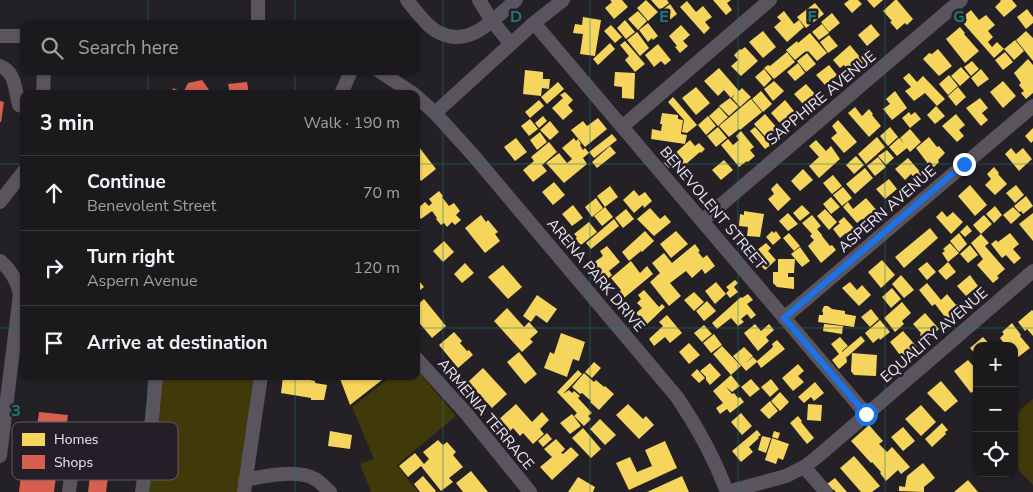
<!DOCTYPE html>
<html lang="en">
<head>
<meta charset="utf-8">
<style>
  :root { --surface:#1b191c; --page:#242225; --text:#f1f3f6; --muted:#a0a0a3; --line:#39383b }
  body { margin:0; font-family:"Nunito Sans",sans-serif; background:var(--page); color:var(--text) }
  .controls { position:absolute; right:15px; bottom:15px; display:grid; overflow:hidden; border-radius:10px; box-shadow:0 1px 4px #0004 }
  .controls button { width:45px; height:45px; display:grid; place-items:center; padding:0; border:0; border-bottom:1px solid var(--line); background:var(--surface); color:var(--text); font:25px sans-serif }
  .stop { position:absolute; width:15px; height:15px; margin:-11px; border:4px solid #1a73e8; border-radius:50%; background:#fff }
  .stop.end { background:#1a73e8; border-color:#fff; box-shadow:0 1px 5px #0008 }
  .list { margin:0; padding:0; list-style:none }
  h2 { display:flex; justify-content:space-between; align-items:center; height:65px; margin:0; padding:0 20px; font-size:21px }
  h2 small { font-size:16px; font-weight:400; color:var(--muted) }
  .list li { display:grid; grid-template-columns:32px 1fr auto; gap:15px; align-items:center; box-sizing:border-box; height:75px; padding:0 20px; border-top:1px solid var(--line) }
  .list b { display:block; font-size:19px; white-space:nowrap }
  .list p { margin:0; font-size:16px; white-space:nowrap; color:var(--muted) }
  .list em { font-size:16px; font-style:normal; color:var(--muted) }
  .icon { flex:none; width:28px; height:28px; fill:none; stroke:currentColor; stroke-width:2; stroke-linecap:round; stroke-linejoin:round }
  .map { position:relative; flex:none; width:1033px; height:492px; overflow:hidden }
  .search { position:absolute; background:var(--surface); box-shadow:0 1px 4px #0004; left:20px; top:20px; width:400px; height:55px; display:flex; align-items:center; gap:12px; box-sizing:border-box; padding:0 18px; border-radius:10px; color:var(--muted); font-size:19px }
  .panel { position:absolute; background:var(--surface); box-shadow:0 1px 4px #0004; left:20px; top:90px; width:400px; height:290px; border-radius:10px }
  .map>svg:first-child { display:block }
  .green { fill:#403a0a }
  .homes { fill:#f6d55c }
  .shops { fill:#d6604d }
  .lines { fill:none; stroke-linecap:round; stroke-linejoin:round }
  .minor { stroke:#5a545e; stroke-width:14 }
  .route { stroke:#1a73e8; stroke-width:6 }
  .grid { fill:none; stroke:#1a7c75; stroke-width:1; stroke-opacity:0.55 }
  .labels { text-anchor:middle; stroke-width:5; stroke-linejoin:round; paint-order:stroke }
  .street-label { font-size:15px; fill:#eee9f1; stroke:#241e29 }
  .key { fill:#241e29; stroke:#615b65; stroke-width:1 }
  .key-label { font-size:14px; fill:#eee9f1 }
  .grid-label { font-size:16px; text-anchor:middle; font-weight:bold; fill:#1a7c75; stroke:#241e29; stroke-width:5; stroke-linejoin:round; paint-order:stroke }
</style>
</head>
<body>
<div class="map">
<svg width="1033" height="492" viewBox="0 0 1033 492">
  <rect width="100%" height="100%" fill="#242126"/>
  <path class="green" d="M416,369L456,416L397,465L418,492H371L360,464L374,459L352,407L392,376H416Z
    M155,376H262L244,492H141Z
    M1033,399V485L1014,465V421L1021,409Z"/>
  <path class="homes" d="M610,0H622L628,7L614,19L605,8L612,2Z
    M646,0L658,12L648,21L637,8Z
    M651,0H667L669,3L660,10Z
    M713,0H731L727,3L732,10L726,15Z
    M849,0H858L862,4L852,13L844,4Z
    M867,0H883L874,8Z
    M895,0H897L913,19L907,25L905,23L897,30L890,22L892,21L883,11Z
    M1000,0H1012L1017,6L1004,17L995,7L1001,1Z
    M687,1L696,12L703,6L712,17L705,22L710,28L704,34L680,7Z
    M815,3L824,14L806,28L797,17Z
    M670,4L677,14L667,22L660,12Z
    M1027,9L1033,17V23L1026,29L1017,17Z
    M971,10L979,20L986,15L995,25L988,31L993,37L988,42L992,47L997,42L1004,49L994,58L963,23L967,20L964,16Z
    M638,11L647,21L638,30L628,19Z
    M784,11L794,24L799,20L804,27L787,42L774,27L781,21L777,17Z
    M832,13L840,23L829,32L821,22Z
    M583,17L601,20L595,56L580,54L583,34L573,33L575,24L582,25Z
    M625,20L635,32L626,39L617,28Z
    M648,23L658,36L653,40L652,38L648,42L639,30Z
    M822,24L829,33L819,40L812,32Z
    M871,24L880,35L867,46L858,35Z
    M611,25L622,37L615,43L604,31Z
    M681,25L690,35L683,41L688,46L680,53L675,47L677,46L669,36Z
    M960,27L965,33L964,34L979,51L965,63L946,39Z
    M763,31L776,47L763,58L749,42Z
    M1026,31L1033,38V61L1016,40Z
    M637,32L649,48L640,56L627,40Z
    M810,33L827,53L817,61L808,51L806,52V51L795,60L786,50L797,41L798,43Z
    M829,35L838,46L828,53L820,42Z
    M1015,40L1024,51L1014,60L1004,49Z
    M625,41L645,64L635,72L625,60L629,56L620,45Z
    M610,43L615,49L598,65L593,59Z
    M658,44L671,60L665,65L661,61L654,67L645,55Z
    M850,45L864,62L851,73L844,65L840,68L833,60Z
    M745,47L758,61L741,76L731,66L738,60L734,55L740,49L741,50Z
    M938,49L952,66L939,76L923,59L929,53L932,54Z
    M787,52L795,62L774,79L764,68L768,65L770,66Z
    M1005,52L1013,62L1003,70L995,60Z
    M807,53L816,64L806,72L797,61Z
    M1028,59L1033,65V93L1026,99L1021,93L1024,91L1019,85L1021,83L1014,73Z
    M972,61L979,69L971,76L964,67Z
    M798,63L805,73L795,81L787,72Z
    M829,65L837,75L825,85L816,75Z
    M961,67L970,77L960,86L951,76Z
    M719,68L739,91L742,88L751,97L740,107L732,98L735,94L731,98L724,90L718,96L704,81Z
    M764,69L772,79L764,87L755,77Z
    M981,69L989,79L978,87L971,78Z
    M525,70L543,72V79H550L549,89L542,88L541,96L523,94Z
    M615,72L635,73L634,99L622,98V87L614,86Z
    M909,73L917,82L923,76L945,99L937,106L925,93L914,101L905,91L911,87L903,78Z
    M949,75L958,86L948,95L939,84Z
    M774,81L784,91L773,101L764,89Z
    M1003,81L1016,96L1003,108L990,92Z
    M558,82L564,89L547,104L541,97Z
    M806,84L815,94L803,104L794,94Z
    M696,87L710,103L696,115L682,98Z
    M958,87L966,97L956,106L948,96Z
    M761,91L772,104L763,112L752,99Z
    M895,91L907,108L892,120L883,109L890,104L886,99Z
    M565,92L573,100L568,105L573,111L563,120L552,108L563,98L560,95Z
    M673,97L697,125L687,133L682,132L684,120L668,102Z
    M730,98L739,107L729,116L719,106Z
    M980,98L988,108L982,113L988,120L981,126L966,108Z
    M751,99L762,112L740,130L739,129L729,137L719,126Z
    M539,100L544,106L530,118L525,112Z
    M785,100L799,117L785,129L771,113Z
    M936,106L945,116L935,124L927,115Z
    M719,107L728,117L718,126L709,116Z
    M855,107L862,116L869,109L873,114L872,115L881,126L869,137L848,113Z
    M909,112L911,115L915,112L921,119L910,128L902,118Z
    M662,113L678,115V119L683,120L681,134L687,135L685,144L651,139L652,129L661,131L662,124H660Z
    M765,114L778,129L774,133L777,138L771,143L754,124Z
    M956,114L965,125L959,130L964,136L957,142L942,126Z
    M543,116L547,121L539,128L535,123Z
    M708,116L716,126L706,135L698,125Z
    M598,118L607,129L585,147L571,130L583,121L587,126Z
    M530,119L538,129L529,136L521,126Z
    M838,120L857,142L844,153L831,138L837,133L832,126Z
    M550,121L559,132L550,140L540,130Z
    M718,127L727,138L716,147L707,136Z
    M755,127L771,145L765,149L750,131Z
    M890,127L898,137L888,146L880,136Z
    M1033,128V141L1031,143L1025,136Z
    M910,129L921,142L910,152L907,148L897,156L889,147L899,138L904,143L900,138Z
    M741,131L754,147L750,150L755,156L748,162L747,161L739,167L721,145L728,139L733,145L739,140L736,136Z
    M540,132L547,142L537,150L530,140Z
    M612,134L617,140L594,158L589,152Z
    M877,137L885,147L866,164L858,154Z
    M929,137L937,147L939,146L945,153L938,160L939,162L932,169L916,148Z
    M516,138L527,152L515,161L504,147Z
    M574,138L576,141L578,139L581,144L580,145L583,150L585,148L589,153L583,158L587,164L564,183L546,163L559,153L567,163L572,159L562,148Z
    M690,140L695,146L699,143L705,149L701,153L700,152L686,164L685,163L678,169L674,164L669,168L664,163Z
    M816,140L826,151L831,146L840,159L819,178L809,166L819,157L809,146Z
    M549,142L557,152L542,165L547,171L533,182L523,170L534,161L531,157Z
    M610,146L616,153L597,168L592,162Z
    M419,147L436,169L421,181L416,174V149Z
    M1011,148L1016,154L1023,148L1032,159L1019,171L1005,154Z
    M887,150L894,158L886,165L878,156Z
    M856,156L864,165L854,174L846,165Z
    M878,157L886,167L875,176L867,166Z
    M908,158L922,174L916,180L911,174L905,180L895,169Z
    M724,160L733,170L721,180L712,170Z
    M994,167L999,173L998,174L1007,184L995,195L985,185L991,179L987,174Z
    M865,168L873,178L855,194L846,184Z
    M803,169L813,180L800,191L791,181Z
    M833,175L842,186L832,194L823,183Z
    M889,179L897,189L885,199L876,189Z
    M554,182L565,195L553,205L542,192Z
    M777,183L791,199L778,211L768,199L774,194L771,189Z
    M970,185L987,205L975,216L958,196Z
    M1016,185L1024,195L1015,203L1006,193Z
    M610,186L618,197L605,207L597,196Z
    M843,187L852,198L842,206L833,195Z
    M634,190L639,196L645,192L652,201L644,208L643,205L634,213L623,200Z
    M439,191L443,196L442,197L449,206L454,203L460,211L456,215L461,220L455,225L452,222L447,227L444,223L441,225L436,219L437,218L432,211L421,219L416,213V210L425,202L429,206L432,203L429,199Z
    M1026,196L1033,206L1023,214L1021,211L1019,212L1014,206Z
    M831,197L840,207L831,214L823,204Z
    M596,198L603,208L592,217L585,207Z
    M866,198L879,213L867,224L862,219L857,223L843,207L848,202L853,209Z
    M573,205L583,218L572,226L562,214Z
    M802,205L810,213L800,221L793,213Z
    M995,206L1002,215L994,223L986,214Z
    M605,207L613,217L602,226L594,216Z
    M1013,207L1021,215L1011,224L1003,215Z
    M650,208L660,219L665,215L671,222L654,236L637,219Z
    M626,209L634,219L623,228L615,218Z
    M825,209L837,222L829,230L817,216Z
    M744,211L764,214L760,237L747,236L748,227L739,226L740,214L744,215Z
    M942,211L947,217L953,212L963,222L951,234L936,217Z
    M788,213L798,224L788,231L779,221Z
    M1033,213V241L1019,224Z
    M481,215L486,222L488,220L498,232L495,234L500,241L485,253L465,228Z
    M812,215L821,226L817,229L822,235V236L830,246L832,245L836,250L821,263L808,246L814,240L810,236L812,234L802,223Z
    M984,215L992,224L981,234L973,225Z
    M844,217L859,234L852,240L846,233L840,238L833,229L840,223L838,222Z
    M614,219L619,226L591,249L586,243Z
    M589,222L597,232L581,245L575,239L577,237L574,234Z
    M967,225L972,231L965,237L960,232Z
    M930,228L938,238L904,268L895,257Z
    M645,231L654,241L642,252L637,246L641,251L629,261L622,252Z
    M676,231L688,244L671,258L660,244Z
    M772,231L774,233L776,231L781,238L773,245L766,237Z
    M789,233L800,246L794,251L783,238Z
    M959,233L967,244L959,252L950,241Z
    M1010,233L1019,244L1013,249L1021,258L1014,264L1006,255L1002,258L991,244L996,240L998,242Z
    M981,234L989,243L985,246L1005,269L997,276L999,278L993,283L977,265L983,259L971,243Z
    M444,241L454,252L443,262L433,251Z
    M766,243L771,248L768,251L776,260L765,270L751,255Z
    M950,243L959,253L948,262L942,253L945,251L943,249Z
    M695,244L700,251L698,252L703,258L707,255L715,266L705,274L702,269L692,278L686,271L670,283L681,296L669,306L650,282L660,273L652,263L664,253L672,263Z
    M970,245L978,255L968,263L960,254Z
    M607,246L620,262L609,271L612,275L603,283L593,274L592,275L586,268L603,256L600,251Z
    M800,247L810,261L802,267L791,254Z
    M778,259H795L794,273H788V277H794V289L777,287L773,283V272H778Z
    M882,260L895,275L881,288L868,272Z
    M631,261L640,273L647,266L653,274L624,298L619,292L621,290L611,278Z
    M927,262L936,272L927,280L918,269Z
    M948,262L956,272L946,280L938,271Z
    M465,263L474,273L462,283L454,274Z
    M503,265L522,287L508,299L488,277Z
    M901,275L914,290L904,298L892,284Z
    M970,275L978,286L966,296L957,286Z
    M416,277L424,287L416,293Z
    M735,280L738,283L734,287L738,292L730,298L726,293L729,290L726,287Z
    M716,282L726,294L715,304L705,291Z
    M850,282L857,290L862,285L871,295L859,306L842,288Z
    M927,283L941,300L947,294L956,305L957,304L962,310L948,321L935,304L932,306L919,290Z
    M892,288L901,299L891,308L882,297Z
    M644,290L659,307L662,304L665,307L642,329L636,323L641,319L636,313L642,308L637,303L641,299L638,295Z
    M694,292L704,302L694,311L684,300Z
    M748,294L753,300L747,304L756,315L751,319L747,314L741,319L744,322L738,326L731,318L717,329L712,323L741,297L742,298Z
    M537,295L557,309L547,323L536,315L531,322L523,316Z
    M424,299L446,326L432,338L416,319V306Z
    M707,301L716,311L704,321L696,311Z
    M902,302L911,313L902,321L904,324L895,332L884,318Z
    M824,306H828L832,309L845,311V314L856,316L854,327L818,322L819,315H823V312L822,311Z
    M507,308L524,327L529,322L538,332L530,339L533,342L522,352L494,321Z
    M871,309L879,319L870,327L861,317Z
    M1032,310L1033,311V336L1027,329L1025,331L1018,322Z
    M925,313L939,329L925,341L920,335L921,333L913,324Z
    M667,315L682,333L670,343L665,337L654,346L649,339L663,326L659,322Z
    M880,320L890,332L880,340L879,338L873,343L865,333Z
    M1012,323L1021,335L1020,336L1030,348L1017,358L1014,355V346H1006L1000,338L1004,334L1002,332Z
    M755,324L761,331L769,324L774,330L766,337L769,341L758,351L744,333Z
    M824,324L843,326L842,334L823,331Z
    M704,325L712,334L702,342L694,333Z
    M903,331L917,347L903,359L890,342Z
    M454,332L462,341L460,343L467,351L469,350L473,355L458,368L439,345Z
    M561,333L585,342L579,361L573,359L567,377L544,368L550,352L554,354Z
    M714,334L722,345L711,353L703,343Z
    M861,336L865,341L847,357L846,356L847,362L839,369L832,360L839,354L831,344L840,337L848,346L842,351V352Z
    M983,337L991,346H977V356L970,348Z
    M777,340L785,349L761,368L757,362L746,371L733,356L744,347L753,356L746,363L753,357L757,361L773,347L772,344Z
    M689,343L700,355L689,364L679,352Z
    M722,346L741,366L731,375L713,354Z
    M519,352L537,374L525,384L507,362Z
    M852,353L877,355L876,376L854,375L851,371Z
    M968,360L976,369L975,370L977,373V388L971,393L954,371Z
    M594,362L601,368L592,378L585,372Z
    M710,363L721,375L710,385L706,380V377L700,371Z
    M798,364L804,371L798,376L804,382L793,391L782,378Z
    M483,368L507,394L492,408L468,382Z
    M697,369L705,378L699,383L691,375Z
    M578,370L582,374L563,394L569,390L572,393L574,391L580,396L578,398L592,413L588,416L591,419L584,426L574,416L577,413L557,392Z
    M584,373L594,382L596,380L604,387L605,386L614,394L599,410L590,402L591,401L582,393L580,394L572,387Z
    M731,375L740,386L732,392L726,387L732,394L734,393L738,398L740,397L744,402L730,413L727,409L720,414L716,408L723,403L713,391Z
    M283,376H295V377L315,381V383L327,385L324,400H311V398L281,393Z
    M339,376H387L350,405Z
    M751,379L760,389L750,397L741,387Z
    M771,379L779,389L770,397L761,387Z
    M941,381L958,401L945,412L927,393Z
    M815,382L824,393L814,401L811,397L804,403L798,397Z
    M780,392L789,402L780,411L771,401Z
    M770,401L778,411L769,419L760,410Z
    M516,404L532,422L542,412L549,420L540,429L544,434L533,444L523,433L520,436L513,428L508,433L497,421Z
    M628,404L643,419L646,416L654,425L639,439L616,415Z
    M808,404L822,405L821,421L807,420Z
    M921,405L936,422L921,436L905,419Z
    M741,413L752,426L742,435L731,422Z
    M572,414L581,426L570,434L560,423Z
    M798,416L802,421L801,422L814,438L807,444L790,423Z
    M600,419L616,435L605,445L590,429Z
    M942,423L948,430L945,432L946,434L932,447L925,439Z
    M869,425L883,441L879,444L887,452L892,447L910,467L901,474L898,470L886,481L880,473L881,472L872,462L871,463L851,441Z
    M903,427L915,441L903,451L891,437Z
    M583,428L601,449L591,458L572,438Z
    M757,430L761,435L758,437L759,438L749,447L753,452L741,462L732,451Z
    M330,431L352,435L350,449L328,446Z
    M774,431L780,433L778,439L772,437Z
    M547,433L552,439L543,447L538,441Z
    M762,436L771,438L766,453L758,450Z
    M772,438L789,444L783,460L778,458L776,464L765,460Z
    M556,439L565,449L561,453L563,454L571,447L579,455L552,480L540,467L552,457L544,449Z
    M438,440L443,445L447,442L456,452L453,455L463,467L449,478L453,482L441,491L421,466L408,477L399,466L415,453L424,464L429,459L423,452Z
    M665,441L677,468L629,490L616,463L630,457L637,472L652,466L645,450Z
    M854,456L880,486L872,492H861L840,468Z
    M923,463L935,478L924,487V492L899,491V486L905,487L907,476Z
    M471,471L488,492H463L456,483Z
    M423,476L436,491L435,492H420L414,484Z
    M682,476L689,492H647Z
    M578,477L595,487L593,492H568Z
    M835,478L847,492H836L833,489L831,491L827,484Z
    M968,480L978,492H954Z"/>
  <path class="shops" d="M202,80L212,94H171L173,88L180,91H184L188,83Z
    M247,82L249,94H230L228,84Z
    M0,101L4,102L1,122H0Z
    M39,412L68,415L65,438L36,434Z
    M24,449L59,454L54,492H19Z
    M91,468L109,470L106,492H88Z"/>
  <g class="lines">
    <path class="minor" d="M407,0C416,11 427,27 440,33C470,48 495,18 516,0
      M479,0L492,21L511,44
      M534,23L866,414
      M258,24V0
      M0,36H24
      M0,66C16,72 15,91 19,105L24,107
      M379,71L414,94
      M43,94L44,71
      M341,94L351,71
      M416,96L435,113L473,155L677,397C698,428 714,457 727,492
      M435,113L534,23L563,0
      M622,127L770,0
      M0,202L24,171
      M702,221L961,0
      M0,261C11,270 17,280 20,294L0,456
      M784,318L1033,106
      M416,358L465,412L530,492
      M804,467L826,492
      M245,480C264,476 298,469 315,479C321,482 325,488 330,492
      M69,492C70,486 70,478 73,472C83,455 129,467 146,469
      M142,492L150,439L156,376
      M244,492L261,376
      M727,492L786,476L804,467L816,458L1033,271"/>
  </g>
  <g class="lines">
    <path class="route" d="M866,414L784,318L964,164"/>
  </g>
  <path class="grid" d="M148,0V24M295,0V24M443,0V492M590,0V492M738,0V492M885,0V492M148,71V94M295,71V94M0,164H24M416,164H1033M0,328H24M416,328H1033M148,376V492M295,376V492"/>
  <g class="labels">
    <g class="street-label">
      <text transform="translate(821 98) rotate(-40)" y="5">SAPPHIRE AVENUE</text>
      <text transform="translate(713 208) rotate(50)" y="5">BENEVOLENT STREET</text>
      <text transform="translate(887 209) rotate(-41)" y="5">ASPERN AVENUE</text>
      <text transform="translate(596 275) rotate(50)" y="5">ARENA PARK DRIVE</text>
      <text transform="translate(934 335) rotate(-41)" y="5">EQUALITY AVENUE</text>
      <text transform="translate(486 414) rotate(50)" y="5">ARMENIA TERRACE</text>
    </g>
  </g>
  <rect x="12" y="422" width="166" height="58" rx="8" class="key"/>
  <rect x="22" y="433" width="23" height="13" fill="#f6d55c"/>
  <rect x="22" y="455" width="23" height="14" fill="#d6604d"/>
  <g class="key-label">
    <text x="54" y="444">Homes</text>
    <text x="54" y="467">Shops</text>
  </g>
  <g class="grid-label">
    <text x="516" y="22">D</text>
    <text x="664" y="22">E</text>
    <text x="812" y="22">F</text>
    <text x="959" y="22">G</text>
    <text x="16" y="416">3</text>
  </g>
</svg>
<div class="controls">
<button>+</button>
<button>−</button>
<button><svg class="icon" aria-label="locate" viewBox="0 0 24 24"><circle cx="12" cy="12" r="6"/><path d="M12 2v4M12 18v4M2 12h4M18 12h4"/></svg></button>
</div>
<div class="stop" style="left:866px;top:414px"></div>
<div class="stop end" style="left:964px;top:164px"></div>
<div class="search"><svg class="icon" aria-label="search" viewBox="0 0 24 24"><circle cx="10" cy="10" r="6"/><path d="M15 15l6 6"/></svg>Search here</div>
<section class="panel">
<h2>3 min<small>Walk · 190 m</small></h2>
<ul class="list">
<li><svg class="icon" aria-label="ahead" viewBox="0 0 24 24"><path d="M12 20V5M6 11l6-6 6 6"/></svg><div><b>Continue</b><p>Benevolent Street</p></div><em>70 m</em></li>
<li><svg class="icon" aria-label="right" viewBox="0 0 24 24"><path d="M7 20v-9h11M14 6l5 5-5 5"/></svg><div><b>Turn right</b><p>Aspern Avenue</p></div><em>120 m</em></li>
<li><svg class="icon" aria-label="arrive" viewBox="0 0 24 24"><path d="M6 21V4h12l-3 4 3 4H6"/></svg><div><b>Arrive at destination</b></div></li>
</ul>
</section>
</div>
</body>
</html>
